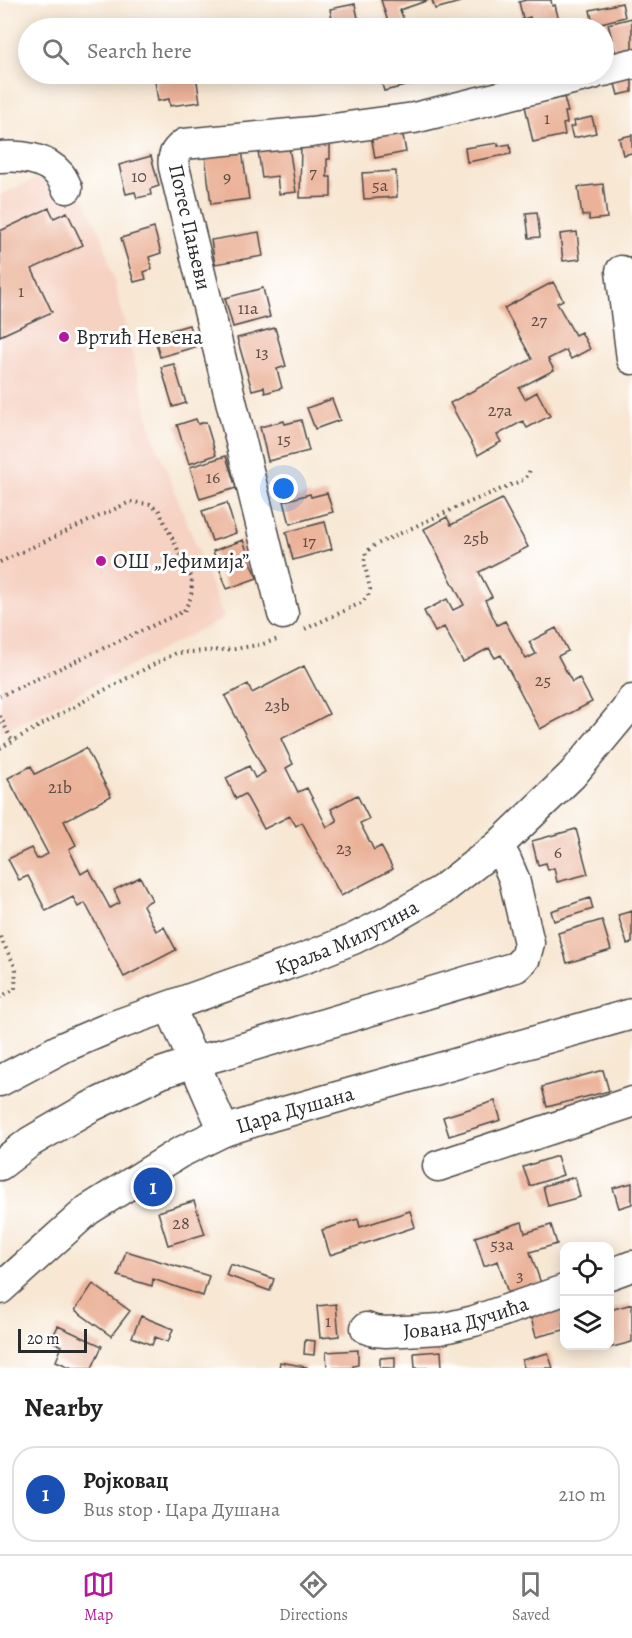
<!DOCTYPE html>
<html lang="en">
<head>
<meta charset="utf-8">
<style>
  :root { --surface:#fff; --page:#f6f6f6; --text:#222; --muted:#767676; --line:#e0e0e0; --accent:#b5179e }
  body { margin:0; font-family:Alegreya,serif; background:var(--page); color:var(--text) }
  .controls { position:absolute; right:18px; bottom:18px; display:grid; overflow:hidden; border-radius:12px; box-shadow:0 3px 15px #0003 }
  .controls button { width:54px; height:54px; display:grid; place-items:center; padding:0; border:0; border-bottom:2px solid var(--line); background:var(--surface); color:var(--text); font:30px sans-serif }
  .scale { position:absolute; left:18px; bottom:15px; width:69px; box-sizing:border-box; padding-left:6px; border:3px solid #2b2b2b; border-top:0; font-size:16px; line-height:21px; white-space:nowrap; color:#2b2b2b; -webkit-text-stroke:4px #fff; paint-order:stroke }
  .you { position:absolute; left:284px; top:489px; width:21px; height:21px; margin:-15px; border:4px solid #fff; border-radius:50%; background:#1a73e8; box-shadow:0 0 0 9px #1a73e833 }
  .badge { display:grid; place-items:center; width:39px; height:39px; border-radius:50%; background:var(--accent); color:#fff; font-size:20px; font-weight:700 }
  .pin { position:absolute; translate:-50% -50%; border:3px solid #fff; box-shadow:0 2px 6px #0006 }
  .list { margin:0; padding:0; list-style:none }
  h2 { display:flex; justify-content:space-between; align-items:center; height:78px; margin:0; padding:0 24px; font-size:26px }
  h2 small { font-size:20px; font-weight:400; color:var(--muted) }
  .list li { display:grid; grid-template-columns:39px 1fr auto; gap:18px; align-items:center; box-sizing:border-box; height:96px; margin:0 12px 12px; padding:0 12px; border:2px solid var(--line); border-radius:24px }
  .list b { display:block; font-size:22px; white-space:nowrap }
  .list p { margin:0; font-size:20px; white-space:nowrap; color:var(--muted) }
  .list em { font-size:20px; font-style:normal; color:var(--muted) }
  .icon { flex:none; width:33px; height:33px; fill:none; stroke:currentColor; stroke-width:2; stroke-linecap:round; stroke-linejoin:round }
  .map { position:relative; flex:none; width:632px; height:1368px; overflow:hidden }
  .search { position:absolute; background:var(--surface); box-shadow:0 3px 15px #0003; left:18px; right:18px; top:18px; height:66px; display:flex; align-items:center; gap:15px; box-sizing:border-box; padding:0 21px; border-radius:33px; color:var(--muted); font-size:22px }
  .sheet { height:186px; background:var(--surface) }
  nav { display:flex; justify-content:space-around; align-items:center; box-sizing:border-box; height:84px; border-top:2px solid var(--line); background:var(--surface); font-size:16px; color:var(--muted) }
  nav a { display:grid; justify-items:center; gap:3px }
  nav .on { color:var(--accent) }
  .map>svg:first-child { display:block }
  .built { fill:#f6d2c3 }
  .building { fill:#ebb299 }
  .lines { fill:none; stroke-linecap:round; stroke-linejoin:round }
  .minor-casing { stroke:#4a4744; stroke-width:33 }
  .path { stroke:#4a4744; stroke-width:4; stroke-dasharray:1.5 4.5; stroke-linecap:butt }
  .minor { stroke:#fff; stroke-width:30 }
  .poi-dot { fill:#b5179e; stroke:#fff; stroke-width:2 }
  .labels { text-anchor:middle; stroke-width:6; stroke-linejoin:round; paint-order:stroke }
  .number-label { font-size:18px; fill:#5b4d46 }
  .street-label { font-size:21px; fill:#2b2b2b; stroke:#fff }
  .poi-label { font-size:21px; fill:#2b2b2b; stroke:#fff; text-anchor:start }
</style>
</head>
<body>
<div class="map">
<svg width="632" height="1368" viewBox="0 0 632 1368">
  <rect width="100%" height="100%" fill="#fff"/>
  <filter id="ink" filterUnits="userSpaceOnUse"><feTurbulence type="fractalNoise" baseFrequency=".0167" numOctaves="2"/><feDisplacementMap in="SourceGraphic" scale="12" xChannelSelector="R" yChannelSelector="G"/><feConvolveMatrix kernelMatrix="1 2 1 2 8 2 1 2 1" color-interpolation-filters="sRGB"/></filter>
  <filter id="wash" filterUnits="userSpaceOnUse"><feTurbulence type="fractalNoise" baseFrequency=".008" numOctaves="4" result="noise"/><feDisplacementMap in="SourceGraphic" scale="24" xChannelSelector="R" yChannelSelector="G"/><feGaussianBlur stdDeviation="1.35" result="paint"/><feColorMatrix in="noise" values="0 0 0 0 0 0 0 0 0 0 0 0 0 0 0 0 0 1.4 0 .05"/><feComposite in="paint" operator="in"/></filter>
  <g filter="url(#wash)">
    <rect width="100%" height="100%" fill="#f7e7d3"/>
    <path class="built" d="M37,178L47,183L55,194L77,184L103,238L153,435L224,618L0,733V195Z"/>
    <g id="blocks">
      <path class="building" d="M381,0H429L400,10L405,23L390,28Z
        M432,0H464V1L435,9Z
        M526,0H551L552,6L555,5L561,28H533L530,17L523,19L519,2Z
        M622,3L625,17L593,25L590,10Z
        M355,4L358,18L333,24L330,9Z
        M632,18V50L616,55L608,24Z
        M131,74H157V75L132,79Z
        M379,74H424L426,81L384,91Z
        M196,75L200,102L170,106L169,99L158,101L155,81Z
        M632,75V92L618,95L614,80Z
        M564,97L568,112H565L567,123L563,124L565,135L533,142L525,106Z
        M592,117L596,133L573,138L570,127L575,126L574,121Z
        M402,130L406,152L375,158L371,135Z
        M632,135V153L623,155L619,138Z
        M288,140L296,192L279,194L277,176L262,178L257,144Z
        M301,140H330V159H327V177H331V197L300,198Z
        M498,143V146L510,144L511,154L467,162L465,148Z
        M242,150L249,199L211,204L205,155Z
        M151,156L159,186L150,189L151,195L137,198L135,192L126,194L119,165Z
        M396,171L397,197L364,199L362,173Z
        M603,184L607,218L589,220V215L582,216L578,187Z
        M49,208L54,218L67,212L83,245L32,269L52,312L0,336V231Z
        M537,212L540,237L529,238L526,213Z
        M154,228L161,253L149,257L152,269L144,272L146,279L134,282L121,238Z
        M259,232L263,256L215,264L211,240Z
        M577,232L580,259L563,261L560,234Z
        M553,282L563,300L557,303L575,335L581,332L590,349L571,359L566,350L548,359L554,370L519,388L525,399L537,392L550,416L527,428L523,421L497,435L501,442L478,455L450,403L532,359L504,308Z
        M263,288L270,317L233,327L225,298Z
        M189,325L195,347L160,357L154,335Z
        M275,328L286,366L277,369L282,388L265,393L264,387L252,390L237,338Z
        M174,364L186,403L173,407L161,367Z
        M332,399L340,420L315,429L307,408Z
        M196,419L198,424L206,422L216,455L189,464L177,425Z
        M301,420L309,451L268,461L260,427L284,421L285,424Z
        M226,456L236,488L200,499L190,467Z
        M327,493L333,512L290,524L284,501L310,494L311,497Z
        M502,499L528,547L479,572L492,597L485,600L497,625L505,621L526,659L536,654L529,642L556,628L568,651L558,656L572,682L579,678L592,702L540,729L501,655L495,658L489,648L463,662L444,627L435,632L424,611L447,599L453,610L464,605L424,529L447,517L451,525Z
        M227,503L236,533L212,541L202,511Z
        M325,522L332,549L293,560L286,532Z
        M243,540L257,578L227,589L213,551Z
        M304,666L329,714L281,739L293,764L286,768L298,792L307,788L327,827L337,821L331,809L357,795L369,819L360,823L374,850L381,846L393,869L341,896L302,822L296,826L290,816L264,829L245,794L236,799L226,778L249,766L255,778L265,772L225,696L248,684L252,693Z
        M86,748L111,796L64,821L76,845L69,849L81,874L89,869L110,908L120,903L114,890L140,877L152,900L143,905L156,931L164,927L176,950L124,977L85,903L78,907L73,897L46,911L28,876L19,880L8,859L31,848L37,859L48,854L8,778L31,766L35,774Z
        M576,829L588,874L557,882L554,868L548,870L546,863L538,865L532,841Z
        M590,898L593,909L554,921L551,911Z
        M632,911V943L627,944L618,915Z
        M602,920L611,950L567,963L558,933Z
        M603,1070L609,1091L547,1107L542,1087Z
        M495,1101L501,1120L449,1136L443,1117Z
        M557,1156L563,1175L530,1186L523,1167Z
        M575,1177L580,1197L548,1206L543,1186Z
        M632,1183V1204L619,1208L613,1188Z
        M194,1201L205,1234L168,1245L158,1212Z
        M410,1211L415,1227L330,1255L322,1230L358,1219L360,1227Z
        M522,1222L525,1233L551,1225L557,1244L530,1252L543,1289L510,1300L498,1261L484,1266L475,1237Z
        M126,1251L209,1276L203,1296L153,1279L152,1286L118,1276Z
        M230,1264L274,1279L270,1291L226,1275Z
        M93,1284L130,1311L111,1336L75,1310Z
        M564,1301V1330L536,1337L529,1310Z
        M336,1304L339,1336L320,1338L317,1306Z
        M632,1304V1342L601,1350L600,1346H610V1310Z
        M141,1316L173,1329L168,1342L155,1337L152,1345L132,1337Z
        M58,1326L102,1346L92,1368H72L56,1361L62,1346L51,1341Z
        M305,1340L315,1341L314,1355L304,1354Z
        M358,1350V1365L353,1366V1368H327L326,1352Z
        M441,1351L442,1368H415L414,1353Z
        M548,1353L553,1368H524L522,1360Z
        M395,1357V1368H380V1358Z
        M280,1362L307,1367V1368H279Z"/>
    </g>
  </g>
  <g filter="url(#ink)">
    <use href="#blocks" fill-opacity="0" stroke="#4a4744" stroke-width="1.5"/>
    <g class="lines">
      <g class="minor-casing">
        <g id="minor">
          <path d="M604,71L632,64"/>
          <path d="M0,157C20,155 46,158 60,175C63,179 65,184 67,188"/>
          <path d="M621,271L632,359"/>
          <path d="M283,614L174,167C172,156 175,151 184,144L311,132L414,118L593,74"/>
          <path d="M170,1007L224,1131"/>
          <path id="s1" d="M0,1081L64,1047L111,1027L305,958L353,939L387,922L442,890L498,846L572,775L626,710L632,700"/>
          <path d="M0,1165L30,1142L90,1107L161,1073L194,1062L227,1053L516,967L525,958L529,943L514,879L506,860L498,846"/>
          <path d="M438,1166L632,1102"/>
          <path d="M610,1274L632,1266"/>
          <path id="s2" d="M0,1289L88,1210L179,1153L224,1131L274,1115L632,1014"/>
          <path id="s3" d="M366,1328L374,1331L386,1332L440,1329L474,1321L564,1290"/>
        </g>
      </g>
      <path class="path" d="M0,562L130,502L150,504L159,511L192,579L191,597L184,611L0,696
        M305,629L361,603L368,596L370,589L364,561L366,552L375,545L453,509L525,479L529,473L530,467
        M0,716L12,741
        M0,748L93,696L176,653L235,649L263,644L278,639
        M0,937L16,968L15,989L0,997"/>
      <use href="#minor" class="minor"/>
    </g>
  </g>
  <g class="poi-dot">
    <circle cx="64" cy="337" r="6"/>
    <circle cx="101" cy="561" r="6"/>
  </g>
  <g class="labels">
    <g class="number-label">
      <text x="547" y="124">1</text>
      <text x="313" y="178">7</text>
      <text x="139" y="182">10</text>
      <text x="227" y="183">9</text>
      <text x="380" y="191">5a</text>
      <text x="21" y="297">1</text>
      <text x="248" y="314">11a</text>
      <text x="539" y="326">27</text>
      <text x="262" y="358">13</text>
      <text x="500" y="416">27a</text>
      <text x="284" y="445">15</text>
      <text x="213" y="483">16</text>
      <text x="476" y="544">25b</text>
      <text x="309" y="547">17</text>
      <text x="543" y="686">25</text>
      <text x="277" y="711">23b</text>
      <text x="60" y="793">21b</text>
      <text x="344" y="854">23</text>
      <text x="558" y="858">6</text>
      <text x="181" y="1229">28</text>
      <text x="502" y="1250">53a</text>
      <text x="520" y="1281">3</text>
      <text x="328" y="1327">1</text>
    </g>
    <g class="street-label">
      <text transform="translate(190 227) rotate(77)" y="7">Потес Пањеви</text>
      <text dy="7" stroke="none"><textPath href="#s1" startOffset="376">Краља Милутина</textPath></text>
      <text dy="7" stroke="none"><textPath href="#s2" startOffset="350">Цара Душана</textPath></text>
      <text dy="7" stroke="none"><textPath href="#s3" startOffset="102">Јована Дучића</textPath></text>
    </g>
    <g class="poi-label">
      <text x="76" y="344">Вртић Невена</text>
      <text x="113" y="568">ОШ „Јефимија”</text>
    </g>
  </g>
</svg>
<div class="controls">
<button><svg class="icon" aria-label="locate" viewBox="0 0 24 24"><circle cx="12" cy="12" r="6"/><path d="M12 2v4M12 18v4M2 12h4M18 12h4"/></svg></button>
<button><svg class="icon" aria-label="layers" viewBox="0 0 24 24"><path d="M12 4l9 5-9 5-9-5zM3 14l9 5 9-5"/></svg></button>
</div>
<div class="scale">20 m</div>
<div class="you"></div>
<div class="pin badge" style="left:153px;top:1187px;background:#1a4fb4">1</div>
<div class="search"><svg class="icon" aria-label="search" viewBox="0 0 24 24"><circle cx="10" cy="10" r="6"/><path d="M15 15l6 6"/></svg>Search here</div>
</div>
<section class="sheet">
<h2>Nearby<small></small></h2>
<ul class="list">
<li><span class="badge" style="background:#1a4fb4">1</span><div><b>Ројковац</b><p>Bus stop · Цара Душана</p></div><em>210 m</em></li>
</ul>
</section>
<nav>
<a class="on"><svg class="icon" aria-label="map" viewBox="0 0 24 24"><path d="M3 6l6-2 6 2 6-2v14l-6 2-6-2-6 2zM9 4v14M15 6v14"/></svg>Map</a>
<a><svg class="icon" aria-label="directions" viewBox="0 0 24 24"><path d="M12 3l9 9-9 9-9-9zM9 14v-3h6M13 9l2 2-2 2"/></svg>Directions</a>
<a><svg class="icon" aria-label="saved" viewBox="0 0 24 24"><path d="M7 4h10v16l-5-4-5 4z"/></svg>Saved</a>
</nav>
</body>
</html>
